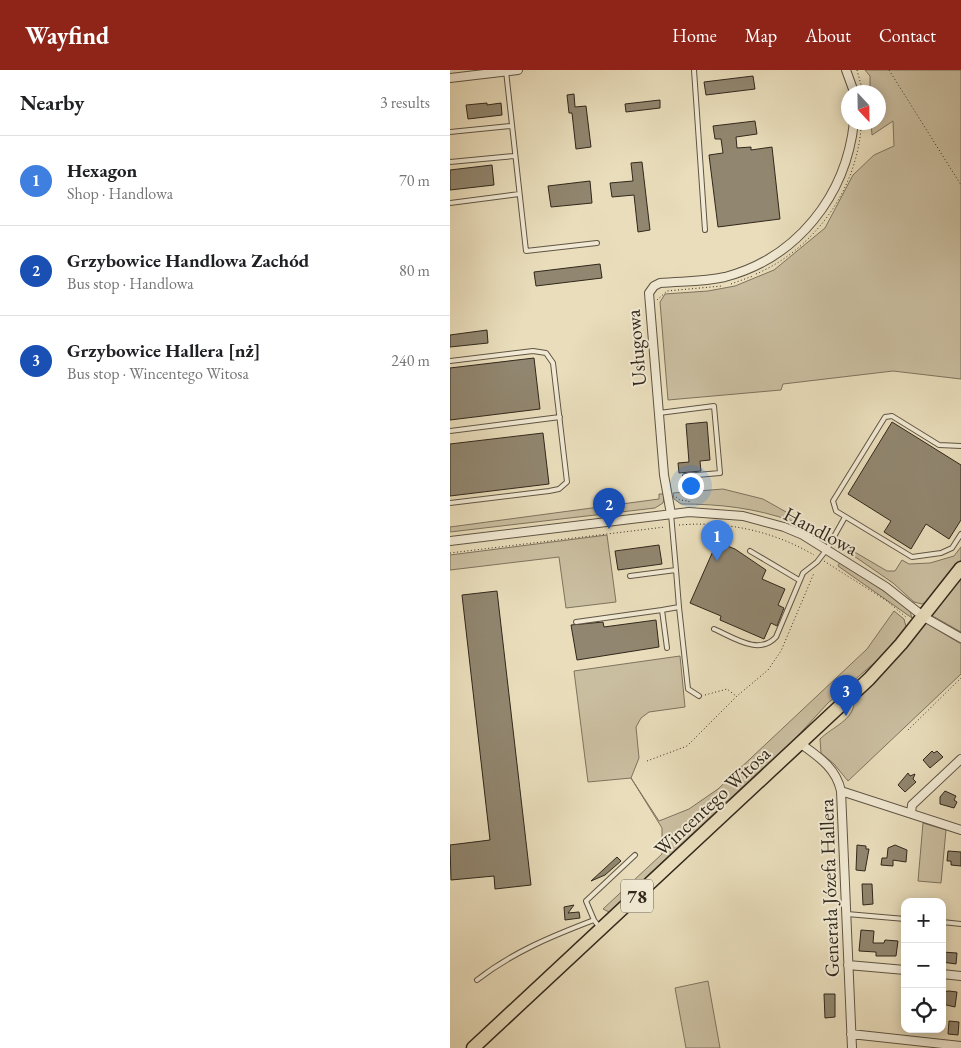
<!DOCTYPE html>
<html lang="en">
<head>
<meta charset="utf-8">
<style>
  :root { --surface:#fff; --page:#f6f6f6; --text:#202124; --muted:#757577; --line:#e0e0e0; --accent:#8f2418 }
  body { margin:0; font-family:"EB Garamond",serif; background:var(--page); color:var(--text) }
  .controls { position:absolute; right:15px; bottom:15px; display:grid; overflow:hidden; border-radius:10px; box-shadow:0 2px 12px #0003 }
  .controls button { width:45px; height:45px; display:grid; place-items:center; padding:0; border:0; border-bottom:1px solid var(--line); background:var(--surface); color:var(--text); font:25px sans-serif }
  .compass { position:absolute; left:391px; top:15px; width:45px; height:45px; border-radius:50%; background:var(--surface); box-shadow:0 2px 12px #0003; rotate:158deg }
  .you { position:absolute; left:240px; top:415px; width:18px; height:18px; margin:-12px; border:4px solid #fff; border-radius:50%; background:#1a73e8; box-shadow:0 0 0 8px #1a73e833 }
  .badge { display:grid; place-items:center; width:32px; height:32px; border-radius:50%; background:var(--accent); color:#fff; font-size:16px; font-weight:700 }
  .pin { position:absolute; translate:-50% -41px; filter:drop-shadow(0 1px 2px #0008) }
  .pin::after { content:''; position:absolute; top:26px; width:18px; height:15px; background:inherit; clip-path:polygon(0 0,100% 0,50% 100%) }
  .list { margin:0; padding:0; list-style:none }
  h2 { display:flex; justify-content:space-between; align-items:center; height:65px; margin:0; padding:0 20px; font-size:21px }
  h2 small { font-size:16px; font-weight:400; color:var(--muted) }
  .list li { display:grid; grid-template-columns:32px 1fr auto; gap:15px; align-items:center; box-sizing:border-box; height:90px; padding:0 20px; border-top:1px solid var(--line) }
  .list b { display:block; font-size:19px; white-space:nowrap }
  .list p { margin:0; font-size:16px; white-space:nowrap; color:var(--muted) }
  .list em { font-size:16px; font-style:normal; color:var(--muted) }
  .icon { flex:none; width:28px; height:28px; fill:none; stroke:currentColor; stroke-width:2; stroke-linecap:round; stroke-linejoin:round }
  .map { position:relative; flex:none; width:511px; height:978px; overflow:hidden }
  header { display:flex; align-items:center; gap:30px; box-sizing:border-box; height:70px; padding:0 25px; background:var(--accent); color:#fff }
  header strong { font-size:24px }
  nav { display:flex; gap:28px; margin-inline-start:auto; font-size:18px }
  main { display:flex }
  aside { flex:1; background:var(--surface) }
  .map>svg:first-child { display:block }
  .green { fill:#cabea0; stroke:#7e735e }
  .building { fill:#91866f; stroke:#31281c }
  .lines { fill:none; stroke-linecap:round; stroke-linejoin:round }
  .lane-casing { stroke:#5f5544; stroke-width:6 }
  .street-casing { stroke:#5f5544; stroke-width:10 }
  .primary-casing { stroke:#31281c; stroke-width:15 }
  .path { stroke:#31281c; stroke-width:1; stroke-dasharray:1 2.5; stroke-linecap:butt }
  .lane { stroke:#f1e9d3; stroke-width:4 }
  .street { stroke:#f1e9d3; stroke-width:8 }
  .primary { stroke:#e9ddbb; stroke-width:12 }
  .labels { text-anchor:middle; stroke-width:4; stroke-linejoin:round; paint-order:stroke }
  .shield { fill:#f1e9d3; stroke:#6b6253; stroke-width:1 }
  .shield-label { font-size:19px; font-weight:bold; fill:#31281c }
  .street-label { font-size:20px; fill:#31281c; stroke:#f1e9d3 }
</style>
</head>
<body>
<header>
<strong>Wayfind</strong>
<nav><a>Home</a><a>Map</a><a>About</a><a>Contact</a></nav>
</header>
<main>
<aside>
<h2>Nearby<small>3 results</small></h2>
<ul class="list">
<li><span class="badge" style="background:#3f7fe0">1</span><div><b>Hexagon</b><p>Shop · Handlowa</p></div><em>70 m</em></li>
<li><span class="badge" style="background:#1a4fb4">2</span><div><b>Grzybowice Handlowa Zachód</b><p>Bus stop · Handlowa</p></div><em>80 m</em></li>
<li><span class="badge" style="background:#1a4fb4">3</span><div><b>Grzybowice Hallera [nż]</b><p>Bus stop · Wincentego Witosa</p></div><em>240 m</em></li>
</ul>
</aside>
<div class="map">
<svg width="511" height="978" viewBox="0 0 511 978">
  <rect width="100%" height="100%" fill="#e9ddbb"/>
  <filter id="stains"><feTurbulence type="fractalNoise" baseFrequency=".004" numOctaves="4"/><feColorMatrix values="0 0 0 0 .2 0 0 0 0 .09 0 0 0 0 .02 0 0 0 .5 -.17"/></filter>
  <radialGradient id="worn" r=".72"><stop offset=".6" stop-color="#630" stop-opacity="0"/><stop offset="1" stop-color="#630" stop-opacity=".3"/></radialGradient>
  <path class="green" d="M415,0H511V309L443,301L333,314L331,320L218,330L210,232L215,224L258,221L285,216L324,200L375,158L403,105L424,85L444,76L443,51L422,65L421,53L428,52V22H420V6Z
    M273,419L313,429L377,465C366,467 353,455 342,451C305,438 270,434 231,434L224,429L223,423Z
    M209,424H215L213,433L205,438L0,462V457L209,429Z
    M157,465L166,532L116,538L109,487L0,500V485Z
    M386,471L437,501H445L452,490L459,494L480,493L504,486L511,477V490L479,531L472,534L464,532L443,513L388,475Z
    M390,492L455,535L460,541L462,548L388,496Z
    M511,507V562L481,545Z
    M444,541L454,549L456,557L431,587L378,633L330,685L159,842L153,839L212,784V758L181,708L138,712L124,601L230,586L235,637L199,642L191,648L186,657L189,688L181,708L209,751L239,739L268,719L417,579Z
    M476,553L511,574V604L398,711L384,694L371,683L370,669C382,657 404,650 404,632Z
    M473,753L496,760L491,813L468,811Z
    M258,911L270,978H236L225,918Z"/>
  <path class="building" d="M303,6L305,19L256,25L254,12Z
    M124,24L125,37L136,36L141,77L126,79L122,43H119L117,25Z
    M210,30V38L176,42L175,34Z
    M37,33V35L51,33L52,45L18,49L16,35Z
    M305,51L307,64L286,67L287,78L301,77V80L322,77L330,149L268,157L259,85L273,83L271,69H265L263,56Z
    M192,92L200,160L188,162L184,125L162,127L160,113L183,111L181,93Z
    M42,95L44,115L0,120V100Z
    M140,111L142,133L101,137L98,116Z
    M150,194L152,208L86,216L84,202Z
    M37,260L38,273L0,277V265Z
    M84,288L90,339L0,350V298Z
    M257,352L260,390L250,391L251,401L229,403L228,393L239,392L236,354Z
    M442,352L511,395V450L499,469L476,454L461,479L434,462L441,451L398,424Z
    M93,363L99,414L0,426V374Z
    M267,472L285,479L316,500L312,509L335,519L328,535L334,538L327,556L321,553L314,569L270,550L271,546L240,533Z
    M209,475L212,494L168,500L165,481Z
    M47,521L81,815L45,819L44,806L1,810L0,775L40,770L12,525Z
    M206,550L209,577L127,590L121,555L153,552L154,557Z
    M482,681L484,683L487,681L493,687L480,698L473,690Z
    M458,703L460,706L465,704L463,709L466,712L455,722L448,715Z
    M495,721L506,726L504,730L507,732L504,738L490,734V727Z
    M407,775L416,776V779H419L415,801L406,800Z
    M445,775L457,780L456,792L443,790V796L431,795L432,788H437L438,778Z
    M498,781L511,782V796L501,795V791H497Z
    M167,787L171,791L155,805L141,811Z
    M412,814H422L423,834L413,835Z
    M124,835L118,843L129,842L130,848L115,850L114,837Z
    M411,860L424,861L423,873H434L435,870L448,871L446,886H426V882L409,881Z
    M492,882L507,883L506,894L492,892Z
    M499,921L507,922L505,937L492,934V922Z
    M374,924H385V947L375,948Z
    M499,951L509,952L508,965L498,964Z"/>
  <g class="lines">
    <g class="lane-casing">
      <path id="lane" d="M244,0L255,160
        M56,1L76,181L147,173
        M0,62L61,56
        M0,92L64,86
        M0,133L69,124
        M0,291L83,281L96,283L103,293L117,412L109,419L99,421L0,433
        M209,343L264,336L270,403L235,406
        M0,361L110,347
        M511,376L489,375L442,346L435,347L383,431L386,441L462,487L491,483L502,478L511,464
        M300,481L349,510
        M180,506L226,500L221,444
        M229,537L238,619L249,626
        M126,552L212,540
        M264,559C283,567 309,586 326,567L353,503L367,492L377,479L395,447
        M217,578L212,540L229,537L226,500
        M397,844L455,849
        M492,852L511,854
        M150,858L144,850L136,831L185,785
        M27,910C63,882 102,866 144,850"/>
    </g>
    <g class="street-casing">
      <path id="street" d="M396,0L404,22
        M0,8L68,0
        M221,444L214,405L199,223L204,216L210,213C232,211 253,212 275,207C347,188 396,126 404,52
        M0,471L239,442L293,446L334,457L353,465L436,517L474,547L511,568
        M351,674C369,687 386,698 391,721L402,978
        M391,721L511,760
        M461,743L462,735L511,689
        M398,895L455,900
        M492,904L511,906
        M401,964L511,976"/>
    </g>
    <g class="primary-casing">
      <path id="primary" d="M23,978L419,609L451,574L511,498"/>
    </g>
    <path class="path" d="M407,0L413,22
      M439,0L511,115
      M306,204C364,179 406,121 411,58
      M281,214L303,206
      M207,230L217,221L272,216
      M226,427L230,430L239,431V433
      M229,455C277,451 323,461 364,485
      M0,483L215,457
      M374,491L437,531L457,548
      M255,625L277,619L286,626
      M458,660L511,608
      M197,691L237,676L287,626L318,600L331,581L364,503"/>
    <use href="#lane" class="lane"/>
    <use href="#street" class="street"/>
    <use href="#primary" class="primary"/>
  </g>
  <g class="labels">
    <rect class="shield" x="171" y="809.5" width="32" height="33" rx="4"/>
    <g class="shield-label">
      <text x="187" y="833">78</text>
    </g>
    <g class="street-label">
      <text transform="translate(186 278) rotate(-95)" y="7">Usługowa</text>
      <text transform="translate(371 461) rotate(28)" y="7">Handlowa</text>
      <text transform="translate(262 731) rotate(-43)" y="7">Wincentego Witosa</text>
      <text transform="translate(379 818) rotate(-92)" y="7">Generała Józefa Hallera</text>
    </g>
  </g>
  <rect width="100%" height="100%" filter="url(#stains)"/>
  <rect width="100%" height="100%" fill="url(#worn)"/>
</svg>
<div class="controls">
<button>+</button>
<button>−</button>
<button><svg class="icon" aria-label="locate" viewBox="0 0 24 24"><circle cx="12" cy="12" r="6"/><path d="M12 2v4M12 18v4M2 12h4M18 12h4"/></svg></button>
</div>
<svg class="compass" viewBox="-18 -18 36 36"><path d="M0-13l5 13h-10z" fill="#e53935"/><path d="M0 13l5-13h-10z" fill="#757577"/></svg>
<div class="you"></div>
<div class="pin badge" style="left:267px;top:491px;background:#3f7fe0">1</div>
<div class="pin badge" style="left:159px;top:459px;background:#1a4fb4">2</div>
<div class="pin badge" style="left:396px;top:646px;background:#1a4fb4">3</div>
</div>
</main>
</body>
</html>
